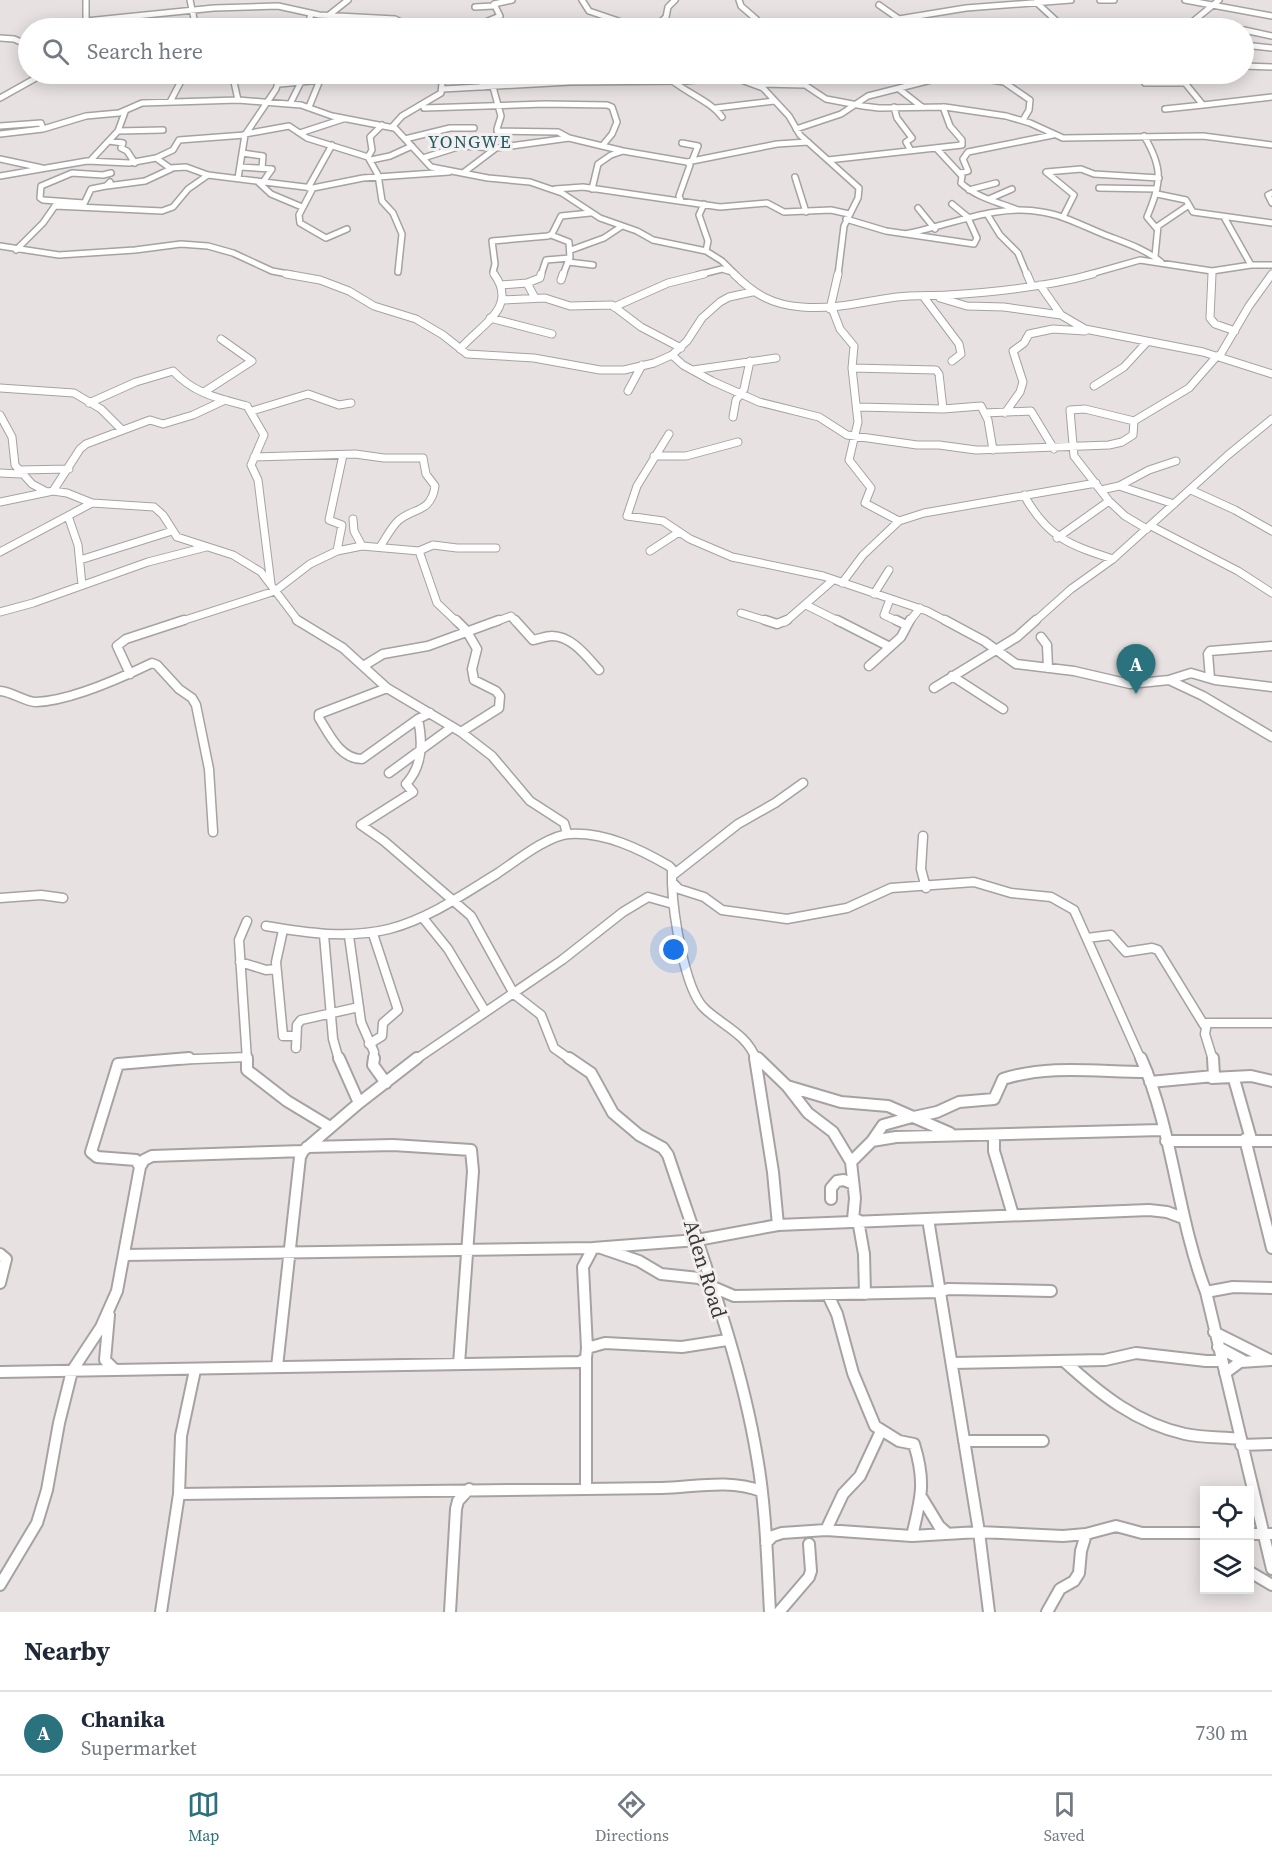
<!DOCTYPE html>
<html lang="en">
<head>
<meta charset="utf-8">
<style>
  :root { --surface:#fff; --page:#f6f6f7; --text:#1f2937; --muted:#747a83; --line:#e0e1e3; --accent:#2a727d }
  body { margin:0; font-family:"Source Serif 4",serif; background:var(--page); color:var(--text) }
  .controls { position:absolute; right:18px; bottom:18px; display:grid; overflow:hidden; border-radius:0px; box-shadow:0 3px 15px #0003 }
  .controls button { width:54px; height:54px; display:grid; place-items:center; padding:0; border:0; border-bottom:2px solid var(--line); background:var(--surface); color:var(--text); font:30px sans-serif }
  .you { position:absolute; left:674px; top:950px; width:21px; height:21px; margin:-15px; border:4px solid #fff; border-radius:50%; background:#1a73e8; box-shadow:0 0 0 9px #1a73e833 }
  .badge { display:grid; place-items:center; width:39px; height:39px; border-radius:50%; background:var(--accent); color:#fff; font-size:20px; font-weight:700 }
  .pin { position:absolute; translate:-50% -50px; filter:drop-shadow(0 2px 3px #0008) }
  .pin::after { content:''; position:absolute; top:32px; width:21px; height:18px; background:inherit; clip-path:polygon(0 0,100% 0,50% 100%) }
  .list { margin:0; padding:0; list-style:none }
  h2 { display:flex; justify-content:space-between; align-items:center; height:78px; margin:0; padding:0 24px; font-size:26px }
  h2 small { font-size:20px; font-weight:400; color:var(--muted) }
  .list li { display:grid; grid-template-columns:39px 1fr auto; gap:18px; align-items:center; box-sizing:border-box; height:84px; padding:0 24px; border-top:2px solid var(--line) }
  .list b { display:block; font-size:22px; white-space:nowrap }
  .list p { margin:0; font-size:20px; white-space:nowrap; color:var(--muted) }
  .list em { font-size:20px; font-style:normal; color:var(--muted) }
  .icon { flex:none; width:33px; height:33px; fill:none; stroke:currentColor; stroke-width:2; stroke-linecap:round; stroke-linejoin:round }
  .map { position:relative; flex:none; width:1272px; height:1612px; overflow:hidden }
  .search { position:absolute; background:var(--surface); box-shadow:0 3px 15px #0003; left:18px; right:18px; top:18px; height:66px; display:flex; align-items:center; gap:15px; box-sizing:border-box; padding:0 21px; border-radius:33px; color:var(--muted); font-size:22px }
  .sheet { height:162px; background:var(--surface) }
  nav { display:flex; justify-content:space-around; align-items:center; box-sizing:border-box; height:84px; border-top:2px solid var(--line); background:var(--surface); font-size:16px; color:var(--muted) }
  nav a { display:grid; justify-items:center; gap:3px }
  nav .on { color:var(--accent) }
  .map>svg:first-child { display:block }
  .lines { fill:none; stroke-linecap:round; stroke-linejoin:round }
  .minor-far3-casing { stroke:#a7a2a2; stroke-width:8 }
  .minor-far2-casing { stroke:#a7a2a2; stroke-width:9 }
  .minor-far1-casing { stroke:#a7a2a2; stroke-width:11 }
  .minor-casing { stroke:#a7a2a2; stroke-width:14 }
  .minor-far3 { stroke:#fff; stroke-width:5 }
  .minor-far2 { stroke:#fff; stroke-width:7 }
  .minor-far1 { stroke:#fff; stroke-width:8 }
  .minor { stroke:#fff; stroke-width:10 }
  .labels { text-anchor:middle; stroke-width:6; stroke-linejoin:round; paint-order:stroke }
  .far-quarter-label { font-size:18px; letter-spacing:1.5px; fill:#215a63; stroke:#f4efef }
  .near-street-label { font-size:21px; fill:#393737; stroke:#f4efef }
</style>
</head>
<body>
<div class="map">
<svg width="1272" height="1612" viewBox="0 0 1272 1612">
  <rect width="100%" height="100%" fill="#e7e1e1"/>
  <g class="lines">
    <g class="minor-far3-casing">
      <path id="minor-far3" d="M190,0L196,28
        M582,0L589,11L639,28
        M739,0L741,6L756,19L754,23L740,28
        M1100,0H1114
        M1185,0L1272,16
        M1036,2L1064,28
        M879,5L899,19L966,8L1071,0
        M475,7L493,6
        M329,15L348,0
        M756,19L764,28
        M86,21L214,8L278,6L319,15L395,19L412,28
        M1190,23L1221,28
        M1030,24L1034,28
        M80,28L86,21V0
        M307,28L311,14
        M471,28L500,16L494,4L512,0
        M511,28L551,23
        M654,28L666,17L668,7L675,0
        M1185,28L1219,0
        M1244,30L1272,36
        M0,38L14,39L28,45
        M1244,45L1272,48
        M1244,66L1272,67
        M139,74L179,80L180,83L170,102
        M443,74L441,93L402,116L393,126L431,167L488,178L530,182L562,193L600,218L637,231L653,240L706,251L722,261L736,275
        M479,74L483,87
        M664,74C681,91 710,100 722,117
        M725,74L763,88L789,116L800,135L859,188L858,198L844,226L838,275
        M788,74L805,85
        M180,81L186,74
        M234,82L238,100
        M1145,83H1185
        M280,84L342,78L358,74
        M756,84L805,85L826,99L863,106L879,108L945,107L1006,116L1030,123L1063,138L1203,136L1272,145
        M493,87L501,116L497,129L506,146
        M443,89L570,82L687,81L749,74
        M899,89L922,107
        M0,98L43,74
        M290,104L305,74
        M1203,105L1272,97
        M309,107L320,80
        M894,107L897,118L912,138L906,142L910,149
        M424,108L545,104L607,105L612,107L617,122L612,134L602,146
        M716,108L774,101
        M1165,109L1203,105L1185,83L1187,74
        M0,126L41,123L43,129
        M796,129L841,114L868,96L935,79L979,78L1004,82L1030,100L1029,110L1023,120
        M118,131L163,130
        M497,131L558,132L569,138
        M300,133L343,119
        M0,134L43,129L86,116L119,113L142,103L238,100L301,105L332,116L394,128
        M245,134L289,126L307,138L368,157L378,175L382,201L393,213L402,234L398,272
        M1144,136C1164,169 1161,183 1147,217L1157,229
        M405,139L450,128H474
        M109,141L123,143L121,148L127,151L135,163
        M682,143L698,146L692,161
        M936,148L962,176L961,183C977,198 998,202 1018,210
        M242,153L263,156L262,168
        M368,157L372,150L370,137L382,125
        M156,158L173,150L179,140L245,135
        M423,158L461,146L495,148
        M0,159L42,168
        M371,160L390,156L412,146
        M828,160L962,145V140L950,126L943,107
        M90,161L118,131L125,112
        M687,162L777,144L808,142
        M240,167L272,169L263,182
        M463,173L496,148L569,138L623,151L687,162L690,165L679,196L681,201
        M960,173L968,171L963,159L968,152L1053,135
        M0,176L87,161L129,163L156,158L170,168L186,167L208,175L313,188L363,178L449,172
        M795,177L806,212
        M238,178L245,135L276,89L281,74
        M257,181L271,194L302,207
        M107,186L145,181L173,168
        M308,188L332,145
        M313,188L299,215L300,223L326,238L347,229
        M1099,188L1157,189
        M555,189L583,187L720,207L767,203L784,212L831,210L849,214
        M592,189L598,164L611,155L623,151
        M969,190L996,183
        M1272,193L1268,195L1272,203
        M1157,194L1186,200L1193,212L1272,223
        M989,199L1012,189
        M84,203L43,200L40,198L41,186L72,173L103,175L111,173
        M704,204L699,215L708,241L706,251
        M952,204L969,218
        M55,206L162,211L173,207L188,189L208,175
        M83,206L91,189L106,186L110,182
        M918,208L935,229
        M987,214L1000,235L1018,253L1027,275
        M1063,217L1074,195L1046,172L1081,169L1094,174L1159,178
        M1224,217L1251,265
        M846,219L886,231L974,244L977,238L968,218
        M905,234C949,226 996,203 1042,212C1063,215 1083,226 1103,234C1123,242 1144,248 1161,262
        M0,246L59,255L135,250L181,244L208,246L233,253L272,271L294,275
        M16,250L43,223L57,203
        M571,250L604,238L622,226
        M1155,256L1158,226L1189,205
        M568,262L593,265
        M495,275L493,272L495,264L492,241L548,236L552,234L561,216L590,213
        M541,275L546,260L570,258L569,242L551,235
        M563,275L569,259
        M698,275L722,269L732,272
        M1087,275L1140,260L1212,271L1251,265H1272
        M1212,275V271"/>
    </g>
    <g class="minor-far2-casing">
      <path id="minor-far2" d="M286,274L320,280L349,291L374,306L416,319L443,335L467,354L534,358L600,370H624L654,363L672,355L687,341L702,318L720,302L729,297L752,292
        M734,274C754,294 772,305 802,307C835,310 865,301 897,297C914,295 931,296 948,295C995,292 1047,287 1093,274
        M1027,274L1032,286
        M1212,274L1210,318L1215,324L1235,331
        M561,280L563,274
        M501,285L527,283
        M1040,285L1061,315L1085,329L1203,352L1272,374
        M923,296L959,344L961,354L952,361
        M535,298L527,283L540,278L541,274
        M940,298L967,306L1004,307L1061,315
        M502,300L545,298L570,306L612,305L641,327L681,348
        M614,307L668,283L704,274
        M832,308L840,329L854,346L852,368L858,422L849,460L871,488L865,503L899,521
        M830,309L838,274
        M490,318L552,334
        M460,349C480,325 519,308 494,274
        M672,355L683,365L712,381L759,402L819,417L847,435L917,445H939L976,450L1109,445L1122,442L1133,435L1134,421L1189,388L1217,356
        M1219,357L1249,306L1272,274
        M852,368L936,370L939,374L943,409
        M693,370L776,358
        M1094,386L1124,367L1147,342
        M0,388L74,393L101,409L122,430
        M628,391L642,365
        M204,392L252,361L221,339
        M89,403L136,382L173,371C195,394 217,398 247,406L264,435L251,465L258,480L271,584
        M857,407L943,409L981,406L988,420L993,450
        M252,411L308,394L339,405L351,403
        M985,413L1031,411L1054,449
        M1005,413L1020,392L1023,382L1013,351L1024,343L1029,334L1053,329L1085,331
        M0,415L12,437L15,465L32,484L45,491
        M733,417L736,400L744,389L750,361
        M1134,421L1085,409L1070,410L1074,456L1109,501L1125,516L1147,529
        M669,434L637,486L627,516L663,521L690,539L732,557L823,576L927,611L948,622
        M654,456H686L738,442
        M254,457L355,454L384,458H423L426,474L435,486C431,515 410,507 396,523C390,530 385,539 380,547
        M19,470L69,469
        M0,473L21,474
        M1119,486L1149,470L1176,461
        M1101,490L1119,486L1174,504
        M1191,490L1235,510L1272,531
        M53,491L80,449L86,444L150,420L163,424L193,415L225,400
        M1024,495C1047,537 1069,545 1113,559
        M0,502L53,491L67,493L92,503L154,507L163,515L177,537L233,555L261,572L299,622
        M68,516L78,545L82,585
        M353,519L354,531L362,546
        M1151,526L1238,571L1272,593
        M1057,538L1109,501
        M337,551L342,525L329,520L343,455
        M419,551L433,545L457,548H496
        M650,551L679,532
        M0,552L92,503
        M80,560L172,531
        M842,583L863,555L899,521L924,513L1096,483
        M874,594L889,570
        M890,599L884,615L899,622
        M806,605L840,622
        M0,612L33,603L148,562L206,547
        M741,613L770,622
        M179,622L275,591L310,564L337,551L362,546L419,551L437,603L457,622
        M495,622L511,616L516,622
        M785,622L833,580
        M909,622L920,608
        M1034,622L1071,589L1113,559L1228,455L1272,419"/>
    </g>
    <g class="minor-far1-casing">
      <path id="minor-far1" d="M297,620L343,648L387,688L461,732L492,756L530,801L564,823L567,833
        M456,620L466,630L477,649L472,669L474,680L496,691L500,696L499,708L461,732
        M515,620L533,640C539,639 546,636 552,636C572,636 587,657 599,670
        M765,620L777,624L787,620
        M837,620L890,647
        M896,620L906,625
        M945,620L984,641L1016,664L1074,671L1130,684L1169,680L1203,696L1272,737
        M1041,637L1047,645L1048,668
        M365,665L383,654L428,646L499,620
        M869,666L901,637L910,620
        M130,674L117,646L126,639L184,620
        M952,676L1003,709
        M1210,678L1208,654L1210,651L1272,646
        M1169,680L1191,673L1215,680L1272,687
        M387,688L319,714V718C329,734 340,759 362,759L418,719
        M934,688L1017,637L1036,620
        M0,691C13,692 25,702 36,702C70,701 121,678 152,663L157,665L179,689L192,698L196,705L209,769L213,832
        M430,713L418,719C423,742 423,766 406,784L413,792L361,825L384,841L471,916L514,994L541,1015L554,1048L571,1060
        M389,773L452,727
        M923,836L921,869L926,888
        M673,875L738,824L775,803L803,783
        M672,883C673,912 684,988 704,1008C720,1024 749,1035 756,1060
        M0,898L41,895L63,898
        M423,918L448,949L485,1011
        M266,926C307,933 348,939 389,929C428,919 464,894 498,873C516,861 548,835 570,834C605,832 640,849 669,866L672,869V882L679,889L704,897L722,910L787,919L847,908L891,888L974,882L1011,893L1051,897L1074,910L1141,1060
        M283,930L276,962L283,1036H296
        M324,935L333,1039L339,1060
        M349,936L361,1022L374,1052L373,1060
        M1087,938L1111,935L1126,952L1152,948L1158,950L1204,1025
        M240,962L266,970L276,969
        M369,1044L382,1036L383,1023L398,1010L373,934
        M296,1048L297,1025L301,1020L359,1007
        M756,1056L760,1060
        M171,1060L247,1057
        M247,1060L239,940L247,921
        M415,1060L562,960L623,912L648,897L673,904
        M1213,1060L1205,1034L1207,1023H1272"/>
    </g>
    <g class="minor-casing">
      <path id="minor" d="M247,1058V1070L287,1101L330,1127
        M339,1058L359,1103
        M374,1058L373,1065L386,1083
        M569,1058L591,1073L613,1113L639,1135L663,1148L668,1155C701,1254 740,1354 757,1457C766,1508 767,1560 770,1612
        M755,1058L773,1172L778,1225
        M758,1058L787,1086L841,1102L888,1106L950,1133
        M1141,1058C1173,1130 1177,1217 1206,1292L1272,1569
        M1212,1078L1251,1076L1272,1081
        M1234,1079L1251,1139
        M1150,1082L1214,1076L1213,1058
        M787,1086L808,1113L833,1132L851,1162
        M914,1117L937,1112L959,1102L994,1099L1003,1079C1050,1064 1098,1072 1147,1072
        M994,1135V1151L1013,1215
        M1245,1139L1272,1248
        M872,1141L883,1125L912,1117
        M1166,1141H1272
        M307,1147L393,1145L471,1150L473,1171L459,1364
        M140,1167L136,1160L97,1157L91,1152L118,1064L189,1058
        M831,1199V1188L837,1181L844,1180L853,1184
        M928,1219L979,1532L989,1612
        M853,1220L855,1198L851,1162L872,1141L896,1137L1162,1130
        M858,1220L864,1254L865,1294
        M601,1248L639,1261L661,1274L699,1278L712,1285
        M0,1254L6,1259L0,1283
        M124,1255L593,1248L697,1240L778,1225L1149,1210L1167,1212L1183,1218
        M713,1287L734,1296L939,1292L948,1289L1051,1291
        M1206,1292L1233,1287L1272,1288
        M828,1295L837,1314L853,1373L875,1426L899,1441L914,1444C926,1482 921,1498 912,1536
        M109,1315L105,1360L114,1369
        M1214,1332L1270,1360
        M1218,1347L1242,1360
        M587,1348L605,1343L682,1347L727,1340
        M586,1358V1487
        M1064,1361C1100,1394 1136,1423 1185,1434C1203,1438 1222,1437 1240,1439
        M952,1363L1105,1360L1136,1353L1206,1361H1222
        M277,1367L300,1157L303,1151L359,1103L417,1058
        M0,1372L580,1362L586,1358L587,1348L583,1267L593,1248
        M1225,1373L1240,1362L1271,1360
        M964,1441H1043
        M1241,1445L1272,1444
        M179,1494L662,1488C695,1487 729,1479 761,1491
        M922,1498L939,1526L948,1534
        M826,1530L843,1494L860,1476L881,1431
        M1250,1534H1272
        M766,1543L773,1536L782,1533L826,1530L912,1536L979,1532L1063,1536L1086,1534L1116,1526L1142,1533H1204
        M1250,1572L1272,1585
        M0,1585L37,1523L47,1490L59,1423L72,1371L101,1327L117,1291L140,1167L144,1160L152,1156L303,1151
        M161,1612L179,1494L181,1436L195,1370
        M450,1612L456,1509L458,1501L469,1489
        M779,1612L809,1577L811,1571L809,1544
        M1047,1612L1060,1589L1074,1581L1079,1573L1081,1551L1086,1534"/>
    </g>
    <use href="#minor-far3" class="minor-far3"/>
    <use href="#minor-far2" class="minor-far2"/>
    <use href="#minor-far1" class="minor-far1"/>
    <use href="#minor" class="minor"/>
  </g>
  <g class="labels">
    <g class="far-quarter-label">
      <text x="470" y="148">YONGWE</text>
    </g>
    <g class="near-street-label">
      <text transform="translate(705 1269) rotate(73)" y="7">Aden Road</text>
    </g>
  </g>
</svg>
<div class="controls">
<button><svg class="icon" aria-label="locate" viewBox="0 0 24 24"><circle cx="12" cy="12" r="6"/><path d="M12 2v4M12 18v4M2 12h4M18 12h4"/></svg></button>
<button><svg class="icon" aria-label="layers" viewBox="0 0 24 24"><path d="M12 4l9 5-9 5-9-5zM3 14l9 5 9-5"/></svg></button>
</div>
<div class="you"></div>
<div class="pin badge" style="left:1136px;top:694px">A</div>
<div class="search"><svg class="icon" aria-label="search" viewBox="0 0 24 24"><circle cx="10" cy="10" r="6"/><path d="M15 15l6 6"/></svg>Search here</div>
</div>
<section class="sheet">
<h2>Nearby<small></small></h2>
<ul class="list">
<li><span class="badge">A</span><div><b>Chanika</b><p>Supermarket</p></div><em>730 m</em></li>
</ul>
</section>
<nav>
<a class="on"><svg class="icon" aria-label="map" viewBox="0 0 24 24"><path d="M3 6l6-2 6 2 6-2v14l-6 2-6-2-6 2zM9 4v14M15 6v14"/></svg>Map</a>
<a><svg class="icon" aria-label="directions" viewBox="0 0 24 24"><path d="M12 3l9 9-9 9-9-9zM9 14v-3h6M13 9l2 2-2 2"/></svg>Directions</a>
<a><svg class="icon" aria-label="saved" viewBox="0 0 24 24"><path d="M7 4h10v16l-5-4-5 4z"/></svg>Saved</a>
</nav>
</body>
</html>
